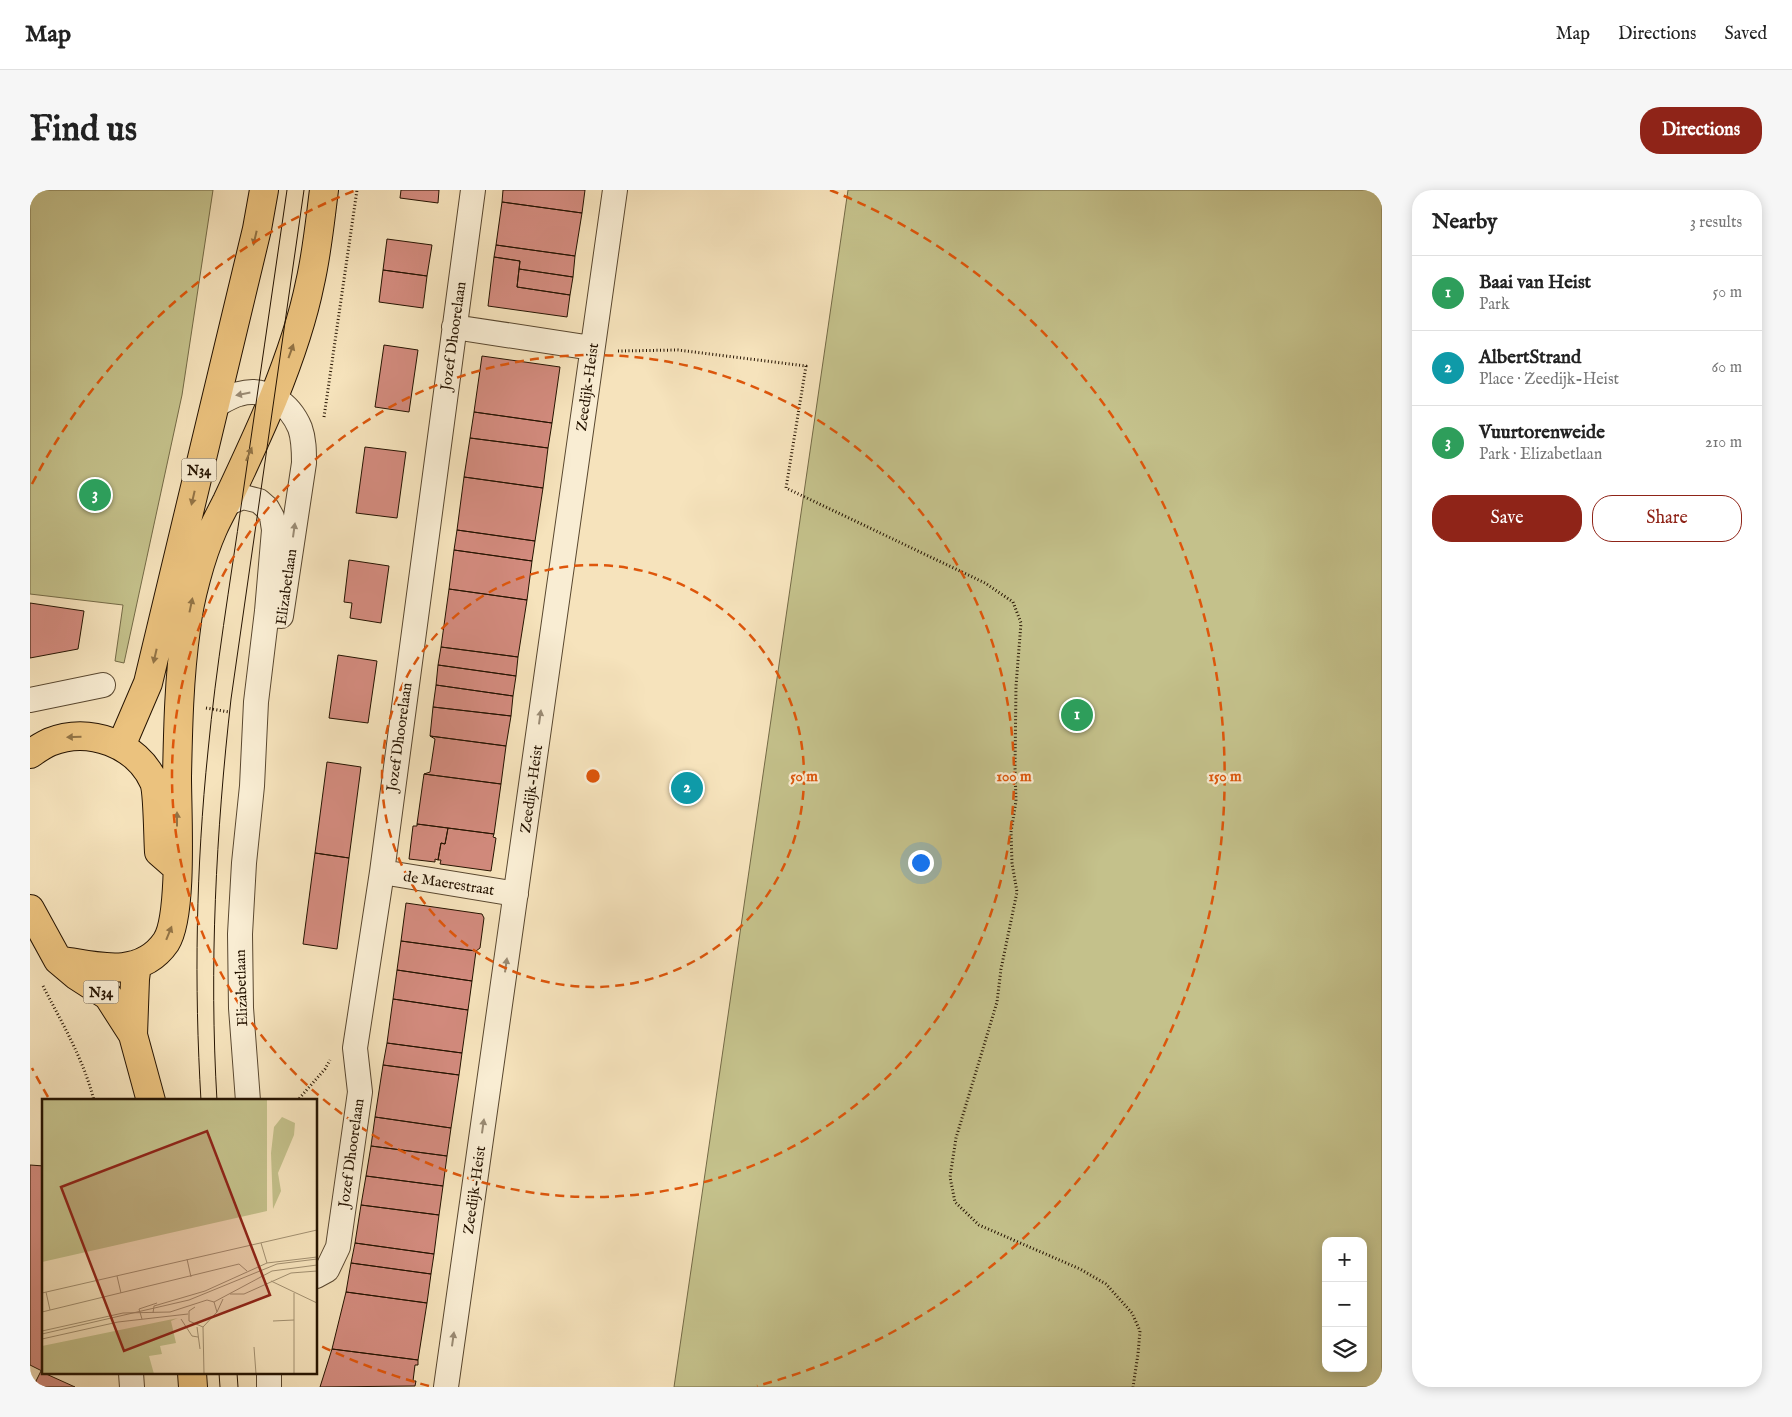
<!DOCTYPE html>
<html lang="en">
<head>
<meta charset="utf-8">
<style>
  :root { --surface:#fff; --page:#f6f6f6; --text:#222; --muted:#767676; --line:#e0e0e0; --accent:#8f2418 }
  body { margin:0; font-family:"IM FELL English",serif; background:var(--page); color:var(--text) }
  .controls { position:absolute; right:15px; bottom:15px; display:grid; overflow:hidden; border-radius:10px; box-shadow:0 2px 12px #0003 }
  .controls button { width:45px; height:45px; display:grid; place-items:center; padding:0; border:0; border-bottom:1px solid var(--line); background:var(--surface); color:var(--text); font:25px sans-serif }
  .you { position:absolute; left:890px; top:672px; width:18px; height:18px; margin:-12px; border:4px solid #fff; border-radius:50%; background:#1a73e8; box-shadow:0 0 0 8px #1a73e833 }
  .badge { display:grid; place-items:center; width:32px; height:32px; border-radius:50%; background:var(--accent); color:#fff; font-size:16px; font-weight:700 }
  .pin { position:absolute; translate:-50% -50%; border:2px solid #fff; box-shadow:0 1px 5px #0006 }
  .list { margin:0; padding:0; list-style:none }
  h2 { display:flex; justify-content:space-between; align-items:center; height:65px; margin:0; padding:0 20px; font-size:21px }
  h2 small { font-size:16px; font-weight:400; color:var(--muted) }
  .list li { display:grid; grid-template-columns:32px 1fr auto; gap:15px; align-items:center; box-sizing:border-box; height:75px; padding:0 20px; border-top:1px solid var(--line) }
  .list b { display:block; font-size:19px; white-space:nowrap }
  .list p { margin:0; font-size:16px; white-space:nowrap; color:var(--muted) }
  .list em { font-size:16px; font-style:normal; color:var(--muted) }
  .actions { display:flex; gap:10px; padding:15px 20px }
  .actions a { flex:1; padding:11px 0; border:1px solid var(--accent); border-radius:20px; text-align:center; font-size:18px; color:var(--accent) }
  .actions .main { background:var(--accent); color:#fff }
  .icon { flex:none; width:28px; height:28px; fill:none; stroke:currentColor; stroke-width:2; stroke-linecap:round; stroke-linejoin:round }
  .map { position:relative; flex:none; width:1352px; height:1197px; overflow:hidden; border-radius:20px }
  header { display:flex; align-items:center; gap:30px; box-sizing:border-box; height:70px; padding:0 25px; background:var(--surface); border-bottom:1px solid var(--line) }
  header strong { font-size:24px }
  nav { display:flex; gap:28px; margin-inline-start:auto; font-size:18px }
  .intro { display:flex; align-items:center; justify-content:space-between; box-sizing:border-box; height:120px; padding:0 30px }
  h1 { margin:0; font-size:35px }
  .button { padding:12px 22px; border-radius:20px; background:var(--accent); color:#fff; font-size:18px; font-weight:700 }
  main { display:flex; gap:30px; padding:0 30px }
  aside { flex:1; background:var(--surface); border-radius:20px; box-shadow:0 2px 12px #0003 }
  .map>svg:first-child { display:block }
  .green { fill:#c4c18b; stroke:#746a46; fill-rule:evenodd }
  .building { fill:#d38b7e; stroke:#251300 }
  .lines { fill:none; stroke-linecap:round; stroke-linejoin:round }
  .street-casing { stroke:#59472f; stroke-width:26 }
  .primary-casing { stroke:#251300; stroke-width:30 }
  .path { stroke:#251300; stroke-width:3; stroke-dasharray:1 2.5; stroke-linecap:butt }
  .street { stroke:#f9edd3; stroke-width:24 }
  .primary { stroke:#ebc27e; stroke-width:28 }
  .tram { stroke:#251300; stroke-width:1 }
  .oneway { fill:#927345 }
  .oneway2 { fill:#9a8b74 }
  .ring { fill:none; stroke:#de560b; stroke-width:2.5; stroke-dasharray:9 6 }
  .labels { text-anchor:middle; stroke-width:4.5; stroke-linejoin:round; paint-order:stroke }
  .shield { fill:#f9edd3; stroke:#65543f; stroke-width:1 }
  .shield-label { font-size:14px; font-weight:bold; fill:#251300 }
  .street-label { font-size:15px; fill:#251300; stroke:#f9edd3 }
  .inset-road { fill:none; stroke:#a29071; stroke-width:1 }
  .view { fill:#8f2418; fill-opacity:0.15; stroke:#8f2418; stroke-width:2.5 }
  .inset-edge { fill:none; stroke:#251300; stroke-width:2.5 }
  .centre { fill:#de560b; stroke:#f9edd3; stroke-width:2.5 }
  .ring-label { font-size:15px; text-anchor:middle; font-weight:bold; fill:#de560b; stroke:#f9edd3; stroke-width:4.5; stroke-linejoin:round; paint-order:stroke }
</style>
</head>
<body>
<header>
<strong>Map</strong>
<nav><a>Map</a><a>Directions</a><a>Saved</a></nav>
</header>
<div class="intro"><h1>Find us</h1><a class="button">Directions</a></div>
<main>
<div class="map">
<svg width="1352" height="1197" viewBox="0 0 1352 1197">
  <rect width="100%" height="100%" fill="#f6e3bc"/>
  <filter id="stains"><feTurbulence type="fractalNoise" baseFrequency=".004" numOctaves="4"/><feColorMatrix values="0 0 0 0 .2 0 0 0 0 .09 0 0 0 0 .02 0 0 0 .5 -.17"/></filter>
  <radialGradient id="worn" r=".72"><stop offset=".6" stop-color="#630" stop-opacity="0"/><stop offset="1" stop-color="#630" stop-opacity=".3"/></radialGradient>
  <path class="green" d="M0,0H183L152,205L94,473L85,471L93,415L0,404Z
    M818,0H1352V1197H644ZM1296,1051H1333V1178H1296Z"/>
  <path class="building" d="M371,0H409L408,13L370,8Z
    M473,0H555L552,23L472,12Z
    M472,12L552,23L545,66L466,55Z
    M357,49L402,55L397,86L353,80Z
    M466,55L545,66L543,87L489,79L490,71L464,67Z
    M464,67L490,71L487,97L540,105L537,127L458,116Z
    M489,79L543,87L540,105L487,97Z
    M353,80L397,86L393,118L349,112Z
    M354,155L388,160L379,222L345,217Z
    M452,166L530,177L522,233L444,222Z
    M444,222L522,233L518,258L440,248Z
    M440,248L518,258L513,298L434,287Z
    M335,257L376,262L367,328L326,323Z
    M434,287L513,298L505,351L427,340Z
    M427,340L505,351L502,371L424,360Z
    M424,360L502,371L497,410L419,399Z
    M319,370L359,376L351,433L320,428L322,413L314,412Z
    M419,399L497,410L488,467L411,457Z
    M0,413L54,421L48,459L0,468Z
    M411,457L488,467L486,486L408,475Z
    M308,465L347,471L338,533L299,528Z
    M408,475L486,486L483,506L406,495Z
    M406,495L483,506L481,526L403,517Z
    M403,517L481,526L476,556L400,546Z
    M400,546L476,556L471,594L394,584L400,582L405,549Z
    M297,572L331,577L319,668L285,663Z
    M394,584L471,594L464,644L387,634Z
    M387,634L418,638L415,654L411,653L408,670L405,669V672L379,669L383,636H387Z
    M418,638L464,644L463,647L466,648L461,681L410,674L411,670H408L411,653L415,654Z
    M285,663L319,668L307,759L273,754Z
    M376,713L452,724L454,728L450,758L446,761L371,751Z
    M371,751L446,761L442,791L367,780Z
    M367,780L442,791L438,820L363,809Z
    M363,809L438,820L432,863L357,853Z
    M357,853L432,863L429,885L353,875Z
    M353,875L429,885L421,938L345,927Z
    M345,927L421,938L417,966L341,956Z
    M341,956L417,966L413,996L336,986Z
    M0,975L14,976V1182L0,1175Z
    M336,986L413,996L409,1025L331,1015Z
    M331,1015L409,1025L404,1064L325,1053Z
    M325,1053L404,1064L401,1084L321,1073Z
    M321,1073L401,1084L397,1113L316,1102Z
    M316,1102L397,1113L388,1170L302,1159Z
    M302,1159L388,1170V1175H385L383,1191H386L385,1196L290,1197Z
    M11,1181L14,1183L45,1197H0V1194L4,1195Z"/>
  <g class="lines">
    <g class="street-casing">
      <path id="street" d="M424,137L562,158
        M184,216C192,212 201,206 209,204C236,196 260,214 270,238C274,249 274,261 274,273L251,426
        M196,314L213,307L229,311L237,318L242,327L244,340L237,421L226,512L222,596L214,673L210,744L211,818L218,911
        M0,510L73,495
        M352,682L486,704
        M286,1086L297,1080L308,1057L330,902L325,858L352,682L443,0
        M101,1183L102,1197
        M239,1183V1197
        M416,1197L585,0"/>
    </g>
    <g class="primary-casing">
      <path id="primary" d="M91,556L118,493L227,39L234,0
        M0,564C6,560 13,555 20,552C59,536 107,554 124,592C128,602 128,648 129,662L145,676
        M0,719L28,770L47,786L78,806L103,845
        M28,770C65,776 110,790 136,752C153,726 147,622 147,587C148,538 149,488 156,439C159,410 171,366 183,339C187,330 192,321 197,311C213,277 229,243 243,209C258,172 272,133 280,93C287,63 290,31 294,0
        M107,774L105,789L103,845L121,911
        M162,1183L163,1197"/>
    </g>
    <path class="path" d="M588,161L648,160L776,176L756,298L955,393L983,412L991,433L986,496L985,577L986,611L981,642L982,673L987,702L971,779L967,812L926,948L920,987L925,1012L949,1035L1050,1079L1076,1094L1102,1123L1110,1141L1108,1164L1103,1197
      M294,227L327,0
      M176,518L199,522
      M13,796C32,833 54,870 64,911
      M267,911L295,879L300,870"/>
    <use href="#street" class="street"/>
    <use href="#primary" class="primary"/>
    <path class="tram" d="M171,911C164,794 166,677 178,561C186,477 200,394 212,310C227,207 242,103 257,0
      M187,911C179,777 186,642 201,509L274,0
      M189,1183L190,1197
      M207,1183L208,1197"/>
  </g>
  <defs><path id="oneway-solid" d="M-6-.8H1V-3.2L6.5 0L1 3.2V.8H-6Z" transform="scale(1.25)"/></defs>
  <g class="oneway">
    <use href="#oneway-solid" transform="translate(225 48) rotate(103)"/>
    <use href="#oneway-solid" transform="translate(261 161) rotate(-70)"/>
    <use href="#oneway-solid" transform="translate(219 264) rotate(-66)"/>
    <use href="#oneway-solid" transform="translate(163 308) rotate(103)"/>
    <use href="#oneway-solid" transform="translate(161 415) rotate(-78)"/>
    <use href="#oneway-solid" transform="translate(125 466) rotate(103)"/>
    <use href="#oneway-solid" transform="translate(44 547) rotate(178)"/>
    <use href="#oneway-solid" transform="translate(147 629) rotate(-90)"/>
    <use href="#oneway-solid" transform="translate(139 743) rotate(-68)"/>
  </g>
  <g class="oneway2">
    <use href="#oneway-solid" transform="translate(213 204) rotate(169)"/>
    <use href="#oneway-solid" transform="translate(264 340) rotate(-82)"/>
    <use href="#oneway-solid" transform="translate(510 527) rotate(-82)"/>
    <use href="#oneway-solid" transform="translate(476 775) rotate(-82)"/>
    <use href="#oneway-solid" transform="translate(453 936) rotate(-82)"/>
    <use href="#oneway-solid" transform="translate(423 1149) rotate(-82)"/>
  </g>
  <g class="ring">
    <circle cx="563" cy="586" r="211"/>
    <circle cx="563" cy="586" r="421"/>
    <path d="M399 1196A632 632 0 0 1 291 1156M18 907A632 632 0 0 1 2 878M2 294A632 632 0 0 1 326 0M800 0A632 632 0 0 1 727 1196"/>
  </g>
  <g class="labels">
    <g class="shield">
      <rect x="151.5" y="268.5" width="35" height="23" rx="4"/>
      <rect x="53.5" y="790.5" width="35" height="23" rx="4"/>
    </g>
    <g class="shield-label">
      <text x="169" y="285">N34</text>
      <text x="71" y="807">N34</text>
    </g>
    <g class="street-label">
      <text transform="translate(423 146) rotate(-82)" y="5">Jozef Dhoorelaan</text>
      <text transform="translate(557 197) rotate(-82)" y="5">Zeedijk-Heist</text>
      <text transform="translate(256 397) rotate(-82)" y="5">Elizabetlaan</text>
      <text transform="translate(369 547) rotate(-82)" y="5">Jozef Dhoorelaan</text>
      <text transform="translate(501 599) rotate(-82)" y="5">Zeedijk-Heist</text>
      <text transform="translate(419 693) rotate(9)" y="5">de Maerestraat</text>
      <text transform="translate(211 798) rotate(-92)" y="5">Elizabetlaan</text>
      <text transform="translate(321 963) rotate(-82)" y="5">Jozef Dhoorelaan</text>
      <text transform="translate(444 1000) rotate(-82)" y="5">Zeedijk-Heist</text>
    </g>
  </g>
  <g transform="translate(12 909)">
    <rect width="275" height="275" fill="#f6e3bc"/>
    <path d="M0,0H225V112L0,163ZM240,18L253,24L252,36L236,74L239,92L231,110L229,54L232,28ZM136,219L129,222L134,244L118,247L120,255L107,257L112,275H0V247Z" fill="#c4c18b"/>
    <path class="inset-road" d="M219,144L225,164M145,160L149,178M75,177L79,194M229,182L275,204M4,193L8,211M0,194L275,131M188,195H202L249,174L275,172M172,203L230,172L275,166M153,208L147,212V222L161,228L175,213L181,200M0,213L197,165L205,172M111,214L112,207L163,192L225,164L275,158M100,220L97,210L115,204M139,220L150,237L156,238M231,222L252,221M155,228L158,250M161,228L162,275M0,232L81,214L128,213L165,201L172,203L175,213M0,235L147,201L235,165L275,160M0,240L76,223L146,215M212,248L214,275M252,275V194"/>
    <path class="view" d="M165,32L228,196L82,252L19,88Z"/>
    <rect width="275" height="275" class="inset-edge"/>
  </g>
  <circle cx="563" cy="586" r="8" class="centre"/>
  <g class="ring-label">
    <text x="774" y="591">50 m</text>
    <text x="984" y="591">100 m</text>
    <text x="1195" y="591">150 m</text>
  </g>
  <rect width="100%" height="100%" filter="url(#stains)"/>
  <rect width="100%" height="100%" fill="url(#worn)"/>
</svg>
<div class="controls">
<button>+</button>
<button>−</button>
<button><svg class="icon" aria-label="layers" viewBox="0 0 24 24"><path d="M12 4l9 5-9 5-9-5zM3 14l9 5 9-5"/></svg></button>
</div>
<div class="you"></div>
<div class="pin badge" style="left:1047px;top:525px;background:#2e9e5b">1</div>
<div class="pin badge" style="left:657px;top:598px;background:#0f9aa8">2</div>
<div class="pin badge" style="left:65px;top:305px;background:#2e9e5b">3</div>
</div>
<aside>
<h2>Nearby<small>3 results</small></h2>
<ul class="list">
<li><span class="badge" style="background:#2e9e5b">1</span><div><b>Baai van Heist</b><p>Park</p></div><em>50 m</em></li>
<li><span class="badge" style="background:#0f9aa8">2</span><div><b>AlbertStrand</b><p>Place · Zeedijk-Heist</p></div><em>60 m</em></li>
<li><span class="badge" style="background:#2e9e5b">3</span><div><b>Vuurtorenweide</b><p>Park · Elizabetlaan</p></div><em>210 m</em></li>
</ul>
<div class="actions"><a class="main">Save</a><a>Share</a></div>
</aside>
</main>
</body>
</html>
